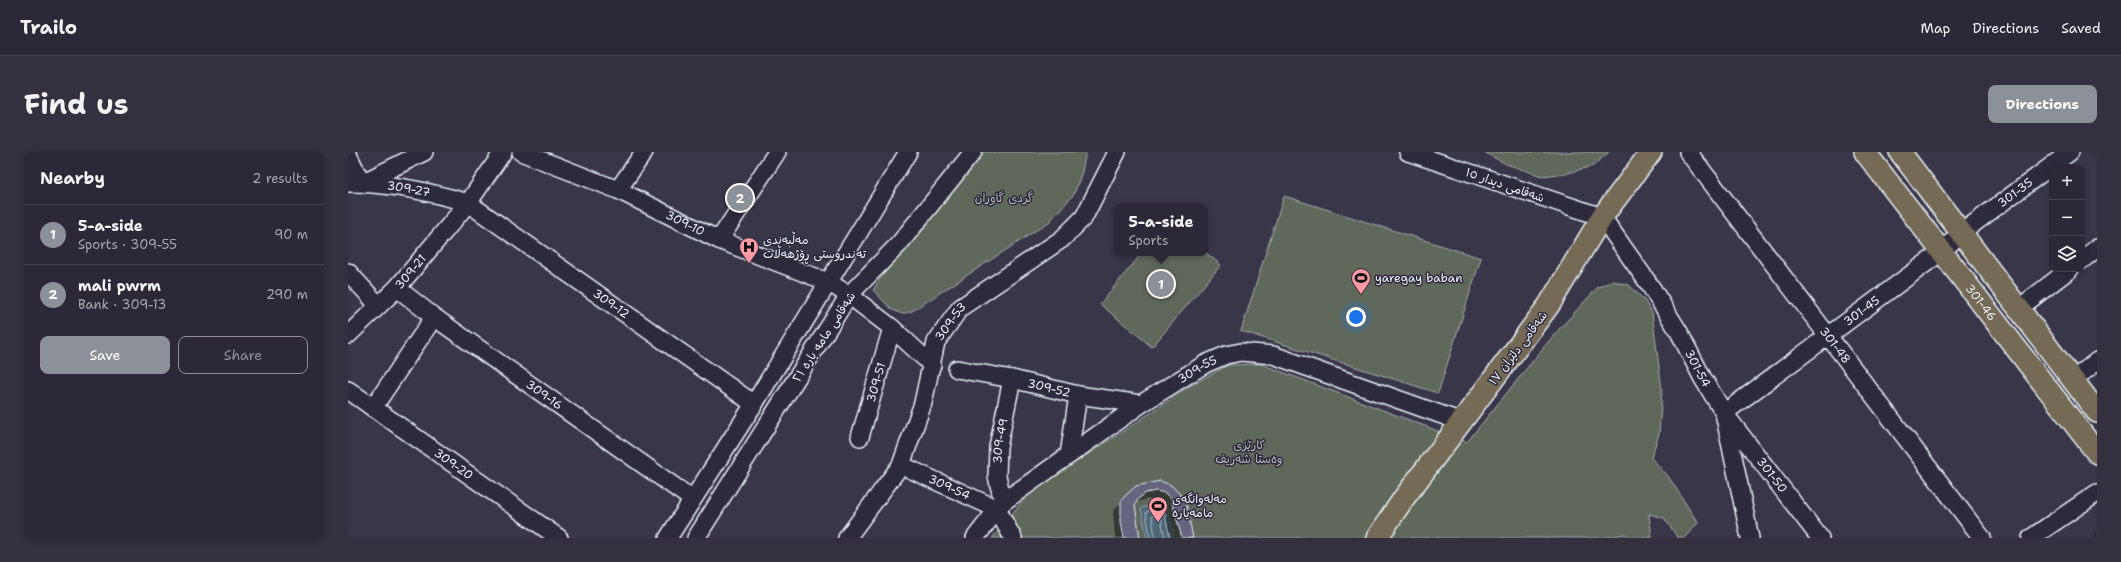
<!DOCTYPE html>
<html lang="en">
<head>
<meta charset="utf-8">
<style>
  :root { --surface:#2c2838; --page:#343040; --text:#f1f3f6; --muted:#a6a6ae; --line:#484453; --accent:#8c9099 }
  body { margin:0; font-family:"Shantell Sans","Playpen Sans Arabic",sans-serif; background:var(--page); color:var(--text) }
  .controls { position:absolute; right:12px; top:12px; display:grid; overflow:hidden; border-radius:8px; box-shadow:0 2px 6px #0003 }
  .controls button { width:36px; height:36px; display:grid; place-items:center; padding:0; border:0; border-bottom:1px solid var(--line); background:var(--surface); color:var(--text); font:20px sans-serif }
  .you { position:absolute; left:1008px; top:165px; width:14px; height:14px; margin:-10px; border:3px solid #fff; border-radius:50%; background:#1a73e8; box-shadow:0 0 0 6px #1a73e833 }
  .badge { display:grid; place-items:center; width:26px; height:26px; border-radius:50%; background:var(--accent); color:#fff; font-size:13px; font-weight:700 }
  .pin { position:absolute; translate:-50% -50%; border:2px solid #fff; box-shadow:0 1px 4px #0006 }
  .popup { position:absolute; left:766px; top:52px; width:94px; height:52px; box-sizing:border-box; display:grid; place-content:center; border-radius:8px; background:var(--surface); filter:drop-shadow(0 1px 3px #0005); font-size:13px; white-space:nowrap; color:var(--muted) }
  .popup b { font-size:15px; color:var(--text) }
  .popup::after { content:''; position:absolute; left:50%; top:100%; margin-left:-8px; border:8px solid transparent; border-top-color:var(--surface) }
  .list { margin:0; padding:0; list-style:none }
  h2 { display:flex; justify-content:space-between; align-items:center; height:52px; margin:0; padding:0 16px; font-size:17px }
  h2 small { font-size:13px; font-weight:400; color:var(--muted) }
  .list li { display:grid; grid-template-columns:26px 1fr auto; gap:12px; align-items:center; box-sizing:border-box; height:60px; padding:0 16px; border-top:1px solid var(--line) }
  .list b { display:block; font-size:15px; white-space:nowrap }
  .list p { margin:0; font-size:13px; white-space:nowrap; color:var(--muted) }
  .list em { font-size:13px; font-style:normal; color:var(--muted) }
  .actions { display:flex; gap:8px; padding:12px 16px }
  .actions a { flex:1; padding:9px 0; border:1px solid var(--accent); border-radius:8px; text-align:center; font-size:14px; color:var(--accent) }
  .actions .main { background:var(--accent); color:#fff }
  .icon { flex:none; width:22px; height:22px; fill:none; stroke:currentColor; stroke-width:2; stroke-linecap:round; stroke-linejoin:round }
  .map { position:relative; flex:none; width:1749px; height:386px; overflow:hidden; border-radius:8px }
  header { display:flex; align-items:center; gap:24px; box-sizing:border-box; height:56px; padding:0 20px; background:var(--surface); border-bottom:1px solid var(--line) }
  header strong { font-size:19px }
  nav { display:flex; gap:22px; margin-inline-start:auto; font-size:14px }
  .intro { display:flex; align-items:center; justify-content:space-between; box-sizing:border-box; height:96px; padding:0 24px }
  h1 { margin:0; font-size:28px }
  .button { padding:10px 18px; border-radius:8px; background:var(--accent); color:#fff; font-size:14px; font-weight:700 }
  main { display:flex; gap:24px; padding:0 24px }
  aside { flex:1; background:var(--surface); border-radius:8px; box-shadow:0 2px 6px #0003 }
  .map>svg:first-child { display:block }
  .green { fill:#61685b; stroke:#a4acaa }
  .water { fill:#4f6878; stroke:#8c9fab }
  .shadow { fill:#0007 }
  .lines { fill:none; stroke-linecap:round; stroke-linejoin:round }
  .shore { stroke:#abbac5; stroke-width:1 }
  .building { fill:#65657f; stroke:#e8f1f8 }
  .minor-casing { stroke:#e8f1f8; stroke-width:20 }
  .major-casing { stroke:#e8f1f8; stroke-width:24 }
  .minor { stroke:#2f2a3d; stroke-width:17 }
  .major { stroke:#756a55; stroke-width:21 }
  .labels { text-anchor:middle; stroke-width:3; stroke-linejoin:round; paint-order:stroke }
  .street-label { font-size:12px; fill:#e8f1f8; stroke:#2f2a3d }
  .park-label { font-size:12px; fill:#b2bab9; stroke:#2f2a3d }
  .poi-label { font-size:12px; fill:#e8f1f8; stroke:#2f2a3d; text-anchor:start }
</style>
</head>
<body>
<header>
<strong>Trailo</strong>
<nav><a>Map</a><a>Directions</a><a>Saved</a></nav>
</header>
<div class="intro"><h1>Find us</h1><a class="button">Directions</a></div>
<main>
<aside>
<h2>Nearby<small>2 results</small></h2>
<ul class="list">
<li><span class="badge">1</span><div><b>5-a-side</b><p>Sports · 309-55</p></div><em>90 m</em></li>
<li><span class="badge">2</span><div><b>mali pwrm</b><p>Bank · 309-13</p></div><em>290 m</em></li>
</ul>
<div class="actions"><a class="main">Save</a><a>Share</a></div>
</aside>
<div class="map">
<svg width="1749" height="386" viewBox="0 0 1749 386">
  <rect width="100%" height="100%" fill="#3a364a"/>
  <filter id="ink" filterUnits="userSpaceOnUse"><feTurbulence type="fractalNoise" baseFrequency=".025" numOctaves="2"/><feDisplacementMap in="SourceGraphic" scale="8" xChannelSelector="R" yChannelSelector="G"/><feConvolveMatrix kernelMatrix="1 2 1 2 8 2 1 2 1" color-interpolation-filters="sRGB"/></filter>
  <g filter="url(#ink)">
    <path class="green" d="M633,0H738L734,20L726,42L701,70L564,159L554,162L543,157L525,138L532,127Z
      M1136,0H1261L1245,14L1220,21L1194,24L1158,12Z
      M936,44L1133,106L1090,241L893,179Z
      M857,100L873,113L804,195L752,152L794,101Z
      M1265,129L1281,133L1296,148L1304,160L1314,238L1311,282L1303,306L1320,324L1350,371L1336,386H1330L1316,366L1301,362L1304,386H1281L1277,382L1255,386H644L682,340L771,282L842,234L880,213L913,212L1119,290L1205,184L1250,135Z"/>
    <path class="water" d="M818,350L826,386H799L793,356Z"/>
    <path class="shadow" d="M822,334L844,386H823L815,355L808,349L799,347L788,350L786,353L791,386H767L765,360L777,345Z
      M1749,378V384L1746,381Z"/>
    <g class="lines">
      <path class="shore" d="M802,386L798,360L814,355L816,357L822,386
        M807,386L804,364L810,362L812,363L817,386"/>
    </g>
    <path class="building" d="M812,329L823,333L831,341L838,351L845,386H834L823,347L817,341L808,339L798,341L790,347L787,353L792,386H776L773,370V350L776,345L788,334Z"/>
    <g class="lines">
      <g class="minor-casing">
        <g id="minor">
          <path id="s1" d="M173,0L270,38L371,88L480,130L501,143L544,176L584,213"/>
          <path id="s2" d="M1060,0L1254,65L1303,135L1331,180L1354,225L1376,261L1402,386"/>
          <path id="s3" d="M1340,0L1634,386"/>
          <path d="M0,3L14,31L76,0"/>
          <path id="s4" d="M0,31C41,31 80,39 120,51L406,252"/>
          <path d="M270,38L296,0"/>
          <path d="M371,88L429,0"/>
          <path d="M1734,108L1749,96"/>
          <path d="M0,120L30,153"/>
          <path id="s5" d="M49,136L86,165L344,347"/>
          <path d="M1670,157L1722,117"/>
          <path id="s6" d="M0,183L49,136L120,51L155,0"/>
          <path id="s7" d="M609,217L664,227L730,243L793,252"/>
          <path d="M1725,228L1749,209"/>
          <path id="s8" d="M0,238L211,386"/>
          <path d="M25,256L86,165"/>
          <path id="s9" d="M512,285L544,176"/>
          <path d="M721,303L730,243"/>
          <path id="s10" d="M553,313L649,357L665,386"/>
          <path id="s11" d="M655,350L649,324L650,295L664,227"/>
          <path d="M320,386L406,252L560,0"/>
          <path d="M348,386L501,143L551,92L625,0"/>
          <path id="s12" d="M499,386L553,313L575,251L588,190L612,156L714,87L736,65L769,0"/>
          <path id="s13" d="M627,386L655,350L793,252L857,212L878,203L893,200L925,203L1114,270"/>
          <path id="s14" d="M1472,386L1376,261L1593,100L1613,81L1722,0"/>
          <path d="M1683,386L1749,341"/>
        </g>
      </g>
      <g class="major-casing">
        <g id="major">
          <path id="s15" d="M1517,0L1749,301"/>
          <path d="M1552,0L1749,260"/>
          <path d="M1029,386L1056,346L1201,153L1254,65L1303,0"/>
        </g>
      </g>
      <use href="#minor" class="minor"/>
      <use href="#major" class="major"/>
    </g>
  </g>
  <defs>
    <g id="hospital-pin" transform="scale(1)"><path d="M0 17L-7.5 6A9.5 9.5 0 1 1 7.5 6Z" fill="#ff9aa2" stroke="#2f2a3d"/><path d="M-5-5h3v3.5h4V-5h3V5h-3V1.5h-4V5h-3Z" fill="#111"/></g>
    <g id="stadium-pin" transform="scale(1)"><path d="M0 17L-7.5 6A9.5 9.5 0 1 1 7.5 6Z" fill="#ff9aa2" stroke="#2f2a3d"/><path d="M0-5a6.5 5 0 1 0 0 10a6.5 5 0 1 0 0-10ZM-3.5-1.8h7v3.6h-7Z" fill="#111"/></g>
  </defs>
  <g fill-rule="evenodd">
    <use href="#hospital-pin" x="401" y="95"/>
    <use href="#stadium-pin" x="1013" y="126"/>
    <use href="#stadium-pin" x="810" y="354"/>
  </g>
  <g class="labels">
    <g class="street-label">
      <text transform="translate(1157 33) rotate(19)" y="4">شەقامی دیدار ١٥</text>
      <text dy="4" stroke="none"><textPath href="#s4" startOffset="61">309-27</textPath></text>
      <text dy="4" stroke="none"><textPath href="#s14" startOffset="523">301-35</textPath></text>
      <text dy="4" stroke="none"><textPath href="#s1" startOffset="179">309-10</textPath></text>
      <text dy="4" stroke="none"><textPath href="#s6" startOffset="89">309-21</textPath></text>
      <text dy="4" stroke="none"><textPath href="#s4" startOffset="297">309-12</textPath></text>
      <text dy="4" stroke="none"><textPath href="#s15" startOffset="190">301-46</textPath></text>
      <text dy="4" stroke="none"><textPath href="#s14" startOffset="329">301-45</textPath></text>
      <text dy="4" stroke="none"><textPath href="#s12" startOffset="244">309-53</textPath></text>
      <text transform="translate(476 185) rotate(-57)" y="4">شەقامی مامە یارە ٢١</text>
      <text dy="4" stroke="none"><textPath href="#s3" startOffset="243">301-48</textPath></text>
      <text transform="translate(1170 196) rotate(-53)" y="4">شەقامی دلێران ١٧</text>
      <text dy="4" stroke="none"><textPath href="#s2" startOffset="384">301-54</textPath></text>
      <text dy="4" stroke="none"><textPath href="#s13" startOffset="281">309-55</textPath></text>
      <text dy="4" stroke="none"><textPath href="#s9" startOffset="57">309-51</textPath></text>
      <text dy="4" stroke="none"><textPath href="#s7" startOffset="94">309-52</textPath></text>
      <text dy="4" stroke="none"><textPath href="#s5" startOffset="182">309-16</textPath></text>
      <text dy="4" stroke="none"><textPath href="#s11" startOffset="62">309-49</textPath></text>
      <text dy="4" stroke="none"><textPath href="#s8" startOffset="129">309-20</textPath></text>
      <text transform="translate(1424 323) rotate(52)" y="4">301-50</text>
      <text dy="4" stroke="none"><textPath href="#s10" startOffset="53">309-54</textPath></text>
    </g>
    <g class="park-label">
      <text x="656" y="50">گردی گاوران</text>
      <text x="901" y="297">کارێزی<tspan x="901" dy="14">وەستا شەریف</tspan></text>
    </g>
    <g class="poi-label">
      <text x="415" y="92">مەڵبەندی<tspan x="415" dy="14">تەندروستی ڕۆژهەڵات</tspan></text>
      <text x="1027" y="130">yaregay baban</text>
      <text x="824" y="351">مەلەوانگەی<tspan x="824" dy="14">مامەیارە</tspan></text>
    </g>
  </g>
</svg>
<div class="controls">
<button>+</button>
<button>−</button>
<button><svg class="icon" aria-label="layers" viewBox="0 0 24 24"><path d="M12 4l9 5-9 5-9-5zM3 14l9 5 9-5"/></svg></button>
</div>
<div class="you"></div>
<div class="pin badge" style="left:813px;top:132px">1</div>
<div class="popup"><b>5-a-side</b>Sports</div>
<div class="pin badge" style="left:392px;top:46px">2</div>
</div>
</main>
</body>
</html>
